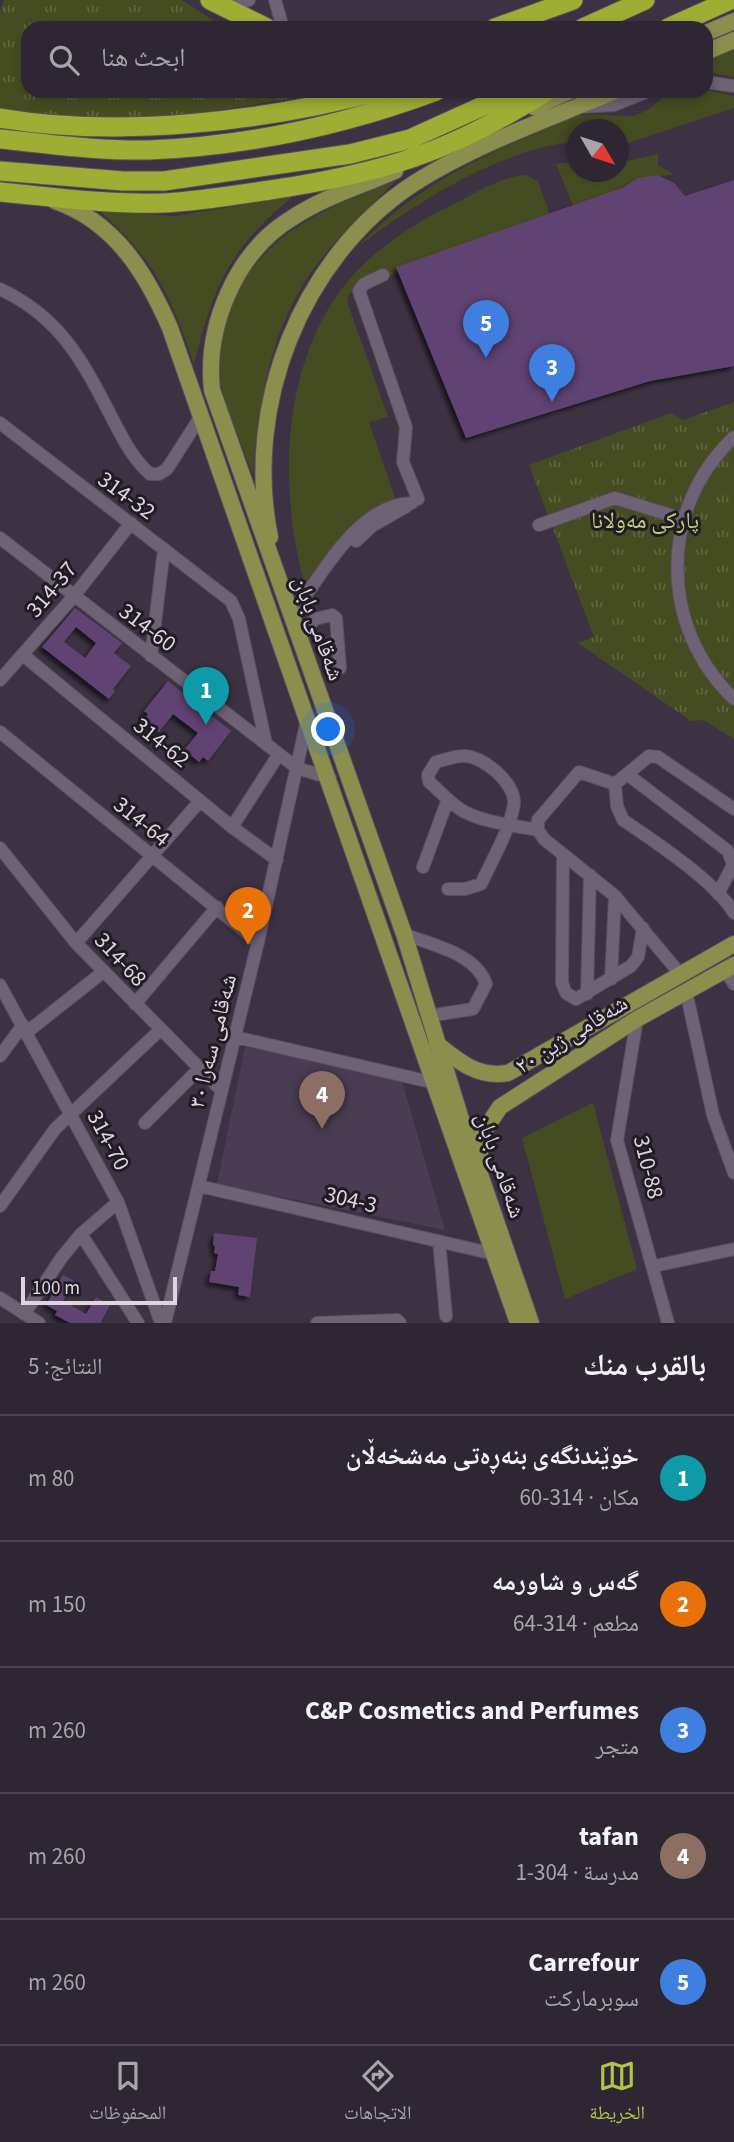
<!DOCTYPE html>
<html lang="ar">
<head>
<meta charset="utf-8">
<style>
  :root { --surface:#2e2633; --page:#3a323f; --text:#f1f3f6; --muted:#a7a5ac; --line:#49434e; --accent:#b2c34c }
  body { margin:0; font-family:"Source Sans 3","Noto Naskh Arabic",sans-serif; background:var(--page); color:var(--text); direction:rtl }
  .compass { position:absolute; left:566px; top:119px; width:63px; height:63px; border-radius:50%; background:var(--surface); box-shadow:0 4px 10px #0003; rotate:129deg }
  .scale { position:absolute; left:21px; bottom:18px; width:156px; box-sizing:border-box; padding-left:7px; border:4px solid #ddd6e1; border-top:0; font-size:19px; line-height:24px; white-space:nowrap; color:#ddd6e1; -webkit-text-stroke:5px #211c24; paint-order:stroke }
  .you { position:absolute; left:329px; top:730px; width:24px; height:24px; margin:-18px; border:5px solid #fff; border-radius:50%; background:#1a73e8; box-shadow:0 0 0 10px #1a73e833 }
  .badge { display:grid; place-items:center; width:46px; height:46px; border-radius:50%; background:var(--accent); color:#fff; font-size:23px; font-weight:700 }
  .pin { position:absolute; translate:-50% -58px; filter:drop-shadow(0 2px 4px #0008) }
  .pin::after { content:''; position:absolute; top:37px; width:24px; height:21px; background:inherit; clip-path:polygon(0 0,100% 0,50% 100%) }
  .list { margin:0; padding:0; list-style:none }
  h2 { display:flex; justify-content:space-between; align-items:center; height:91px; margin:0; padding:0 28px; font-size:30px }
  h2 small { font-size:23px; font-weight:400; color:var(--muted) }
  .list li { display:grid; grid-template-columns:46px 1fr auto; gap:21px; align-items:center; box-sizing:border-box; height:126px; padding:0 28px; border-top:2px solid var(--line) }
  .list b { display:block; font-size:26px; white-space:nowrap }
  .list p { margin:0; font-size:23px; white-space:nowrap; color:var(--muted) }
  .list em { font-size:23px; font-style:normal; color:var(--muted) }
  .icon { flex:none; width:38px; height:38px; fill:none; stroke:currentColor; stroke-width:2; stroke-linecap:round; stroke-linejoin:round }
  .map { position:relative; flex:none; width:734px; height:1323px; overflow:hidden; direction:ltr }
  .search { position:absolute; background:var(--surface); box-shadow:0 4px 10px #0003; left:21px; right:21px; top:21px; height:77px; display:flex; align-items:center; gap:18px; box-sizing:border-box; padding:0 24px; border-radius:21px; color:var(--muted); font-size:26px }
  .sheet { height:721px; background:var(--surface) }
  nav { display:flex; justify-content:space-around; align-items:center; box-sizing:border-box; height:98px; border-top:2px solid var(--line); background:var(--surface); font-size:19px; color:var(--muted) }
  nav a { display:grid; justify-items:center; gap:4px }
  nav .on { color:var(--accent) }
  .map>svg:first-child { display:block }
  .built { fill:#4a3c53 }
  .park { fill:url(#park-tufts) }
  .garden { fill:#464c21 }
  .building { fill:#614373; fill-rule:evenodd; filter:url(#shadow) }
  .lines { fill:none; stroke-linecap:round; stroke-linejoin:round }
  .minor-casing { stroke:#584f5d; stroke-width:14 }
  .major-casing { stroke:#584f5d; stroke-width:18 }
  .highway-casing { stroke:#584f5d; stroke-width:21 }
  .minor { stroke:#6e6275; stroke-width:12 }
  .major { stroke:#8b8f4e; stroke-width:16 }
  .highway { stroke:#9ead34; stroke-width:19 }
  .labels { text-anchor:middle; stroke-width:6; stroke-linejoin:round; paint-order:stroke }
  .street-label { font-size:23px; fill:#ddd6e1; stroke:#211c24 }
  .park-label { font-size:23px; fill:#c2d178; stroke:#211c24 }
</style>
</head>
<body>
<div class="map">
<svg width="734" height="1323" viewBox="0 0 734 1323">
  <defs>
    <pattern id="park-tufts" width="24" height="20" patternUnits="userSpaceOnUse" patternTransform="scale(1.75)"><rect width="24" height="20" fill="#464c21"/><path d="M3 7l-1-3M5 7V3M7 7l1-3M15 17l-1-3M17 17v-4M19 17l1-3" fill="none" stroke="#606541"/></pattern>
    <filter id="shadow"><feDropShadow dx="-3.5" dy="3.5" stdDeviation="2" flood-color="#0009"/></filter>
  </defs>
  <rect width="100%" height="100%" fill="#3d3244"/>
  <path class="built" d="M245,1047L400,1074L445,1230L217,1184Z"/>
  <path class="park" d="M4,0H182L224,28H28V91H340L175,117L110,120L0,112V12Z
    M734,402V739L704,720L691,721L578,643L594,637L529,465L671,413L683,420Z"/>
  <path class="garden" d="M734,50V77L706,72V61Z
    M706,90L734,96V108L628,143H619L618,130H576V142C504,147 414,203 358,247C403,198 456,169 517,141C535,134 553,124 571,118C609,105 631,134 664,95Z
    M658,154V165L673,174L638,180L575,210L556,164L576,161V172H618L619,163Z
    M526,175L538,181L551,218L354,289L347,297L348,304L388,417L369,422L395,498L372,513L307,593C279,497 279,376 340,291C366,255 409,226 448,207C471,196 501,176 526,175Z
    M395,181C367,210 336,238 312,271C270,330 258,405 253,475C242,443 221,401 218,368C216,353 222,331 227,316C257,234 320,211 395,181Z
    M292,197C228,250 214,286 194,364C170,294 156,262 100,211L175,216Z
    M593,1103L637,1269L565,1299L522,1138Z"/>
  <path class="building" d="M657,175L674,183L685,196L734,180V366L650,381L466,438L396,267L622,188L638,178Z
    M75,608L122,643L114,653L131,666L113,689L115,691L109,699L42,647ZM76,627L96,643L85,658L64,642Z
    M168,681L231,731L208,761L203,757L199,762L184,750L198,733L173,714L159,732L144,720L148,714L144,711Z
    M214,1233L257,1238L250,1297L238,1295L239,1287L209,1282L211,1271H215L218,1254L214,1253L215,1246L213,1245Z
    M63,1275L74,1281L63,1301L86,1314L96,1297L110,1305L101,1322L103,1323H70L55,1315L57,1311L46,1305Z"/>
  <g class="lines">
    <g class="minor-casing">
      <path id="minor" d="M275,0L283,28
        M227,8L249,0
        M706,82L734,86
        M583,107L614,105L649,91
        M383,275L364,284L359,291L406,427L403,462L418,499
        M0,289C60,317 82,360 111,416C122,437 132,458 150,474H159L167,469L201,416
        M0,423L231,601L239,619L266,744
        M734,437C658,508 659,628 734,699
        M539,525L615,498L683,519
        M0,538L297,768
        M356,541L372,526L407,506
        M291,616C322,576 357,504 412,503
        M298,638L315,619L332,615L336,618L340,668
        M23,655L232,827L277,860
        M151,656L164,549
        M0,680L74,596L131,523
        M0,732L258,942
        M297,768L330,778
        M627,774L728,851L733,865L718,894
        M615,784L617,806L623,820C654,841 716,882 734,913
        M232,827L279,754
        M0,848L76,943L221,1090
        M563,854L562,983L566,993L576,999L631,966L638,957L643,928
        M423,867L448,799
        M448,889H465L481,884C492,860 510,830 514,804C516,783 482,755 463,756C454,756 445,760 436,762L428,775L429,782C440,791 451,804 463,811C485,823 513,825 538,830
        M404,934C431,945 476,953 486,984L473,1009L428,1016
        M76,943L200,801
        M725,970L734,984
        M681,975L615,896L544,839L538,830V820L579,772L615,784L649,756L658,757L734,809
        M611,979L615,896
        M0,985L118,1202L161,1323
        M686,991L713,1115L734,1173
        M587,994L590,875
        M135,1004L217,907
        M637,1019L617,1140L668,1323
        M27,1032L103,972
        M235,1037L435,1083
        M0,1056L23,1025
        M145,1123L199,1069
        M199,1186L494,1254
        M118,1202L81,1234L138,1323
        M0,1206L55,1129L160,1030
        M439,1241L446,1316
        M654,1266L734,1249
        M0,1298L39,1323
        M24,1314L62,1257L81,1234
        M165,1323L258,942L307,720
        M317,1323L397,1320L400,1323"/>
    </g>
    <g class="major-casing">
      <path id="major" d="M706,33L734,21
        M706,52L734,40
        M534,107L570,91
        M395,171C361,186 324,197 292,218C236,252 205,326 212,390L404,934L460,1116L531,1323
        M55,201C115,222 146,273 170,328L518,1323
        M270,537C243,406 301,258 413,184C473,145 549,119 615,91
        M437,1044C459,1062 478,1078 508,1073L734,944
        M479,1161L482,1134L500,1107L637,1019L734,965"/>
    </g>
    <g class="highway-casing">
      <path id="highway" d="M210,0L267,28
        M495,28L573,0
        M583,28L645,0
        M668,28L730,0
        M0,118C119,138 262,122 379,91
        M0,139C49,144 99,151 149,150C247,146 345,125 436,91
        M0,171L123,181H164L350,154L410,139L516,91
        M0,192C54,197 110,205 164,203C200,201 235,195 270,190C383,173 449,153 547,91"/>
    </g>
    <use href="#minor" class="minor"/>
    <use href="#major" class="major"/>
    <use href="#highway" class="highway"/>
  </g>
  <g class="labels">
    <g class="street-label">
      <text transform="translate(127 495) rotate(36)" y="8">314-32</text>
      <text transform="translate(51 589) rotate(-50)" y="8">314-37</text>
      <text transform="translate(148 627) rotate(37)" y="8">314-60</text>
      <text transform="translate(319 628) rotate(70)" y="8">شەقامی بابان</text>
      <text transform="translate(162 742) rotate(39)" y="8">314-62</text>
      <text transform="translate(142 821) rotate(39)" y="8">314-64</text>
      <text transform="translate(121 959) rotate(47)" y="8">314-68</text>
      <text transform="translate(571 1034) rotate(-32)" y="8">شەقامی ژین ٢٠</text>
      <text transform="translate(212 1041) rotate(-76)" y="8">شەقامی سەرا ٣٠</text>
      <text transform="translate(109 1140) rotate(62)" y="8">314-70</text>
      <text transform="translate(501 1165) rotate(71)" y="8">شەقامی بابان</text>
      <text transform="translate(649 1167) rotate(76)" y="8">310-88</text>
      <text transform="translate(351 1199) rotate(13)" y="8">304-3</text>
    </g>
    <g class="park-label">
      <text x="645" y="528">پارکی مەولانا</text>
    </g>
  </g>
</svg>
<svg class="compass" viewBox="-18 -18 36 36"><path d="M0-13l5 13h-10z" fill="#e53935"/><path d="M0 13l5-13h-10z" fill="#a7a5ac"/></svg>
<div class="scale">100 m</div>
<div class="you"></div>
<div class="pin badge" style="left:206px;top:725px;background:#0f9aa8">1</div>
<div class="pin badge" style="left:248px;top:945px;background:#e8710a">2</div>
<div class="pin badge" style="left:552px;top:402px;background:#3f7fe0">3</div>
<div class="pin badge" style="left:322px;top:1129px;background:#8d6e63">4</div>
<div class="pin badge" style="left:486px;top:358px;background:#3f7fe0">5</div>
<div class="search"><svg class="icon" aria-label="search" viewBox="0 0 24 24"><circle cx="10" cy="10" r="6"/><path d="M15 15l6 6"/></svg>ابحث هنا</div>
</div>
<section class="sheet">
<h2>بالقرب منك<small>النتائج: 5</small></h2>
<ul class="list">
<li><span class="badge" style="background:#0f9aa8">1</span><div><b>خوێندنگەی بنەڕەتی مەشخەڵان</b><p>مكان · 314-60</p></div><em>80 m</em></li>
<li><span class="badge" style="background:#e8710a">2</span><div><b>گەس و شاورمە</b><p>مطعم · 314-64</p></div><em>150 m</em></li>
<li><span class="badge" style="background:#3f7fe0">3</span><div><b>C&amp;P Cosmetics and Perfumes</b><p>متجر</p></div><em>260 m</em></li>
<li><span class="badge" style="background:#8d6e63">4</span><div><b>tafan</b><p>مدرسة · 304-1</p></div><em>260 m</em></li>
<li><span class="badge" style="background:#3f7fe0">5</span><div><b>Carrefour</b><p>سوبرماركت</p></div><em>260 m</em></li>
</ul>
</section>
<nav>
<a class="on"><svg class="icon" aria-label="map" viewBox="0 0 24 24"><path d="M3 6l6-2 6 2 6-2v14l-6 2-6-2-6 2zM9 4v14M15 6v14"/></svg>الخريطة</a>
<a><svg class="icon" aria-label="directions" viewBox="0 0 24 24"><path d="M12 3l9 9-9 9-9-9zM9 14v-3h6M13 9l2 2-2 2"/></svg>الاتجاهات</a>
<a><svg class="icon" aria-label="saved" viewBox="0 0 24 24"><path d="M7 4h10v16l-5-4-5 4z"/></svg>المحفوظات</a>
</nav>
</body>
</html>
